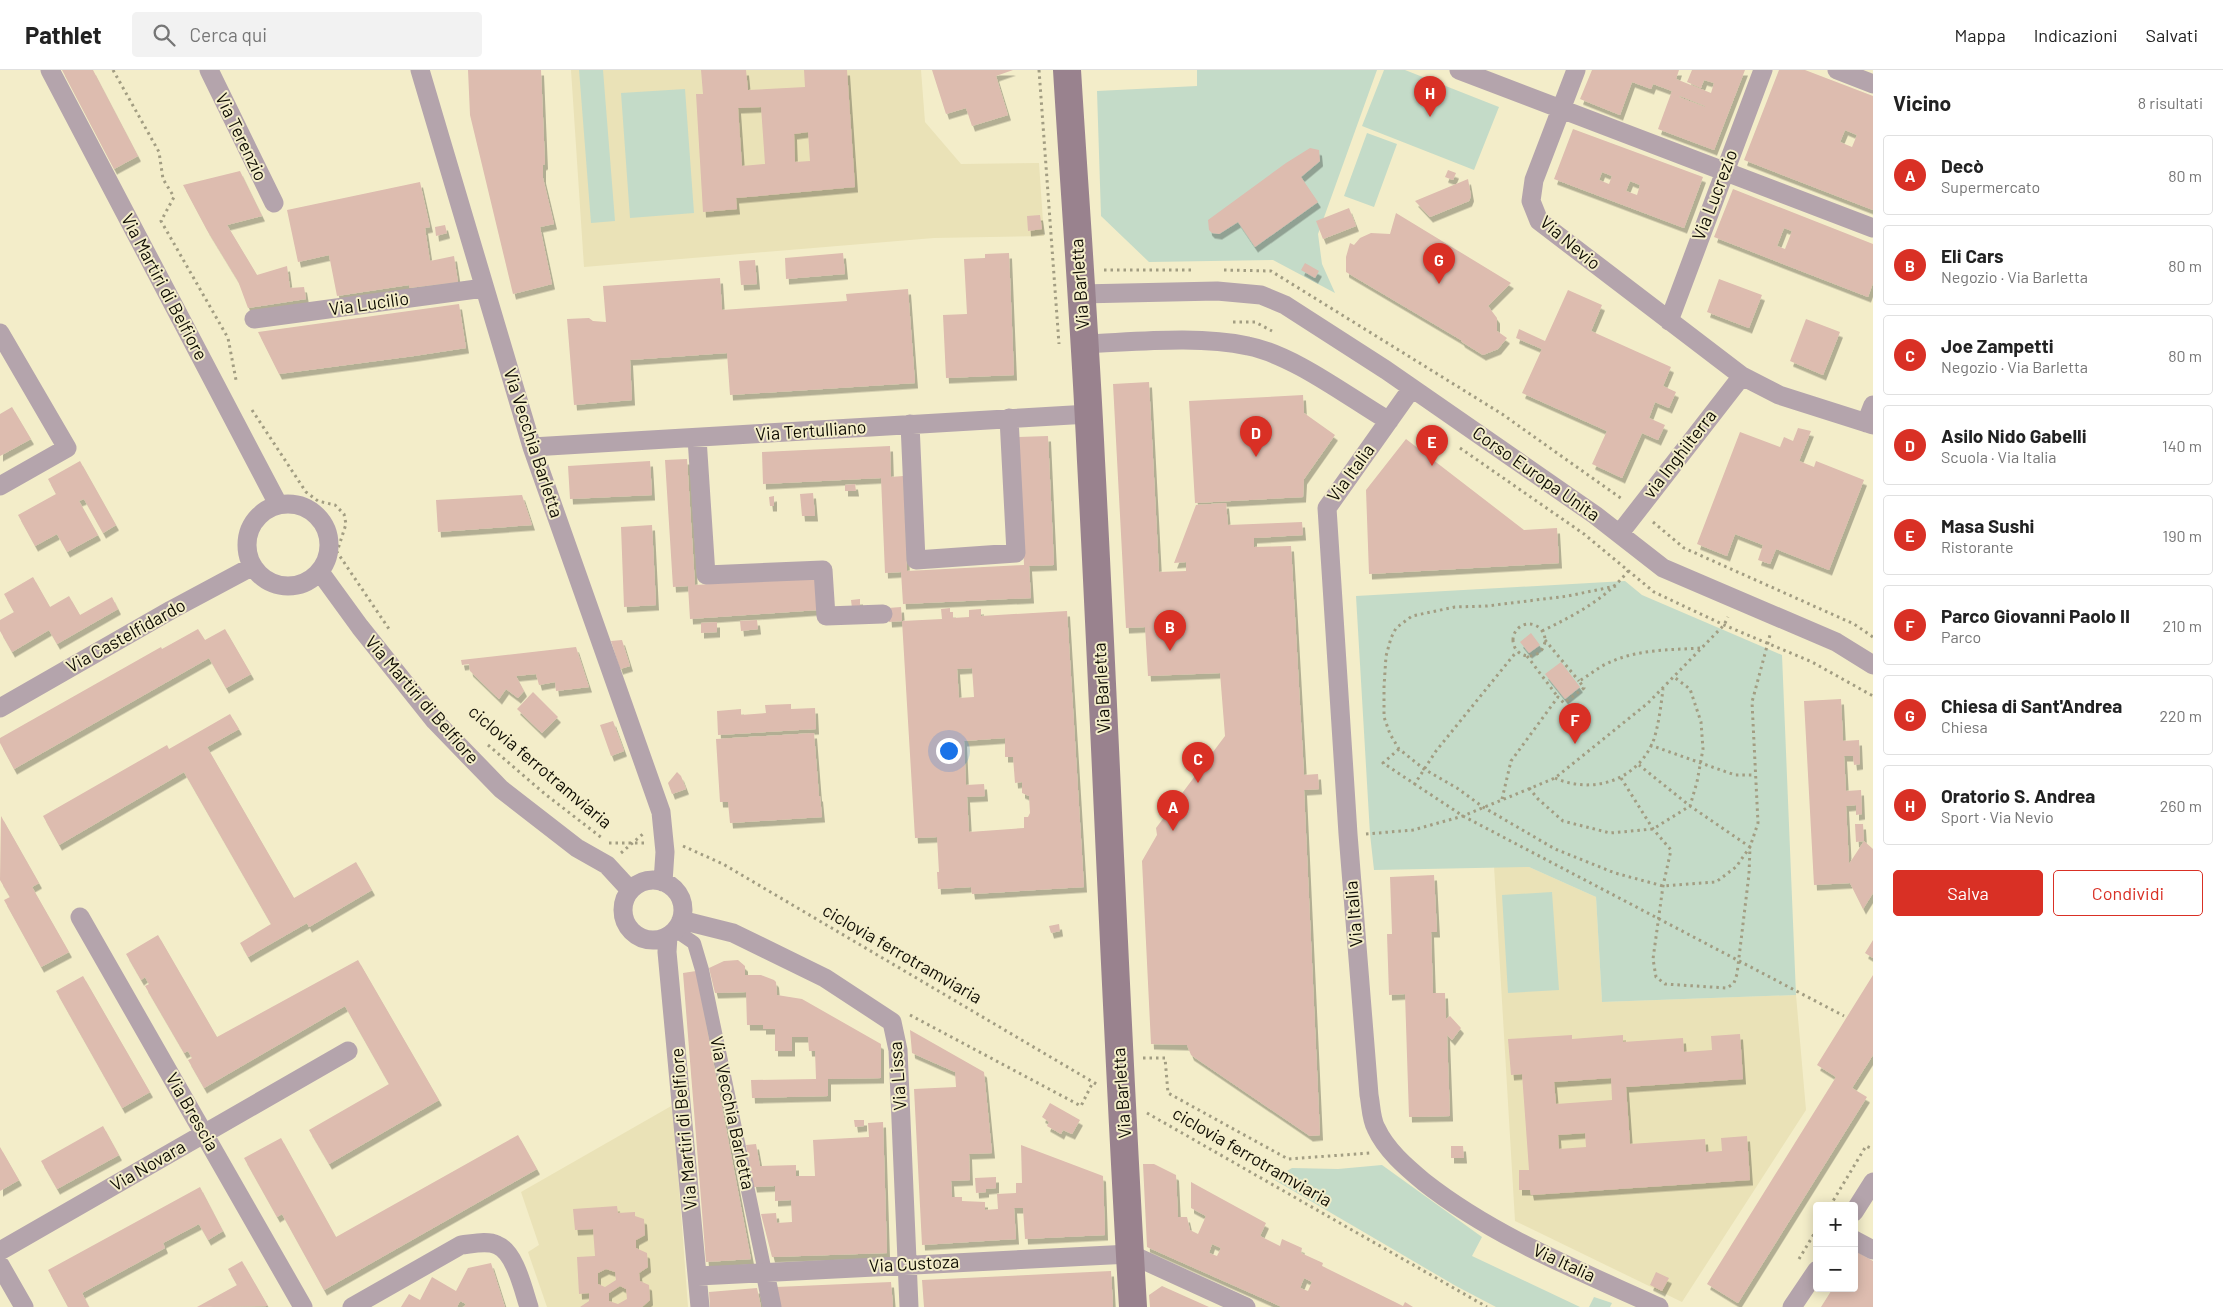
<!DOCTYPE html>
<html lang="it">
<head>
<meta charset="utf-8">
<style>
  :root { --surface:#fff; --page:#f2f2f2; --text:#222; --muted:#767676; --line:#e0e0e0; --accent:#d93025 }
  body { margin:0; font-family:Barlow,sans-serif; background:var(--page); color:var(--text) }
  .controls { position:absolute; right:15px; bottom:15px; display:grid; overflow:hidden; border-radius:5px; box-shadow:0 2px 12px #0003 }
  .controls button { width:45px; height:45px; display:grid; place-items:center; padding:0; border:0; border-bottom:1px solid var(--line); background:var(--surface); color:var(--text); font:25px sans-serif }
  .you { position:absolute; left:948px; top:680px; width:18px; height:18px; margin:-12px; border:4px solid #fff; border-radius:50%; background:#1a73e8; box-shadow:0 0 0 8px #1a73e833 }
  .badge { display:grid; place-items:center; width:32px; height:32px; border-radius:50%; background:var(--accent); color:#fff; font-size:16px; font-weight:700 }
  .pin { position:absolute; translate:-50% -41px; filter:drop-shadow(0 1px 2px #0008) }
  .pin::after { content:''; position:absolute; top:26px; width:18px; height:15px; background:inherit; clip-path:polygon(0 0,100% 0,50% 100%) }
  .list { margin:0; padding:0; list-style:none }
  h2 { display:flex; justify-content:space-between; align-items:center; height:65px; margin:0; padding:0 20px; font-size:21px }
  h2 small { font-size:16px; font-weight:400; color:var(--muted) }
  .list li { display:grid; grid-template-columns:32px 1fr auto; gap:15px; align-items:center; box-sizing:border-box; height:80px; margin:0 10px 10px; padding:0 10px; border:1px solid var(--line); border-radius:5px }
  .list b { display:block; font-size:19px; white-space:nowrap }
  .list p { margin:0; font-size:16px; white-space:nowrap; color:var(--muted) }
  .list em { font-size:16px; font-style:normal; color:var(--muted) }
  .actions { display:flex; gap:10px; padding:15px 20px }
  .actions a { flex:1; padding:11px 0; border:1px solid var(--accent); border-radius:5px; text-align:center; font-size:18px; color:var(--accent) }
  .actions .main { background:var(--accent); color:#fff }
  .icon { flex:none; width:28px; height:28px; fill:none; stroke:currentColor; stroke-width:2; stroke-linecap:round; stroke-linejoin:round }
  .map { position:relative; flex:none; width:1873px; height:1237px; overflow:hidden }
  header { display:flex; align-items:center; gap:30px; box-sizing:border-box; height:70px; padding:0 25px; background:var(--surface); border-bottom:1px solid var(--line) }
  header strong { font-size:24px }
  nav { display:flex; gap:28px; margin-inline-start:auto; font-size:18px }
  .search { width:350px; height:45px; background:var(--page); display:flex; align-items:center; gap:12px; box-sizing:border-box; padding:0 18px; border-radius:5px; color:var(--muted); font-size:19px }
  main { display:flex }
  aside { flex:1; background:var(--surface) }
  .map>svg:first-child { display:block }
  .built { fill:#eae2b7 }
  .green { fill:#c4dbc8 }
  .building { fill:#ddbcaf; fill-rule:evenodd; filter:url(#shadow) }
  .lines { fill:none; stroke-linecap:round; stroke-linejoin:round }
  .path { stroke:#a29d82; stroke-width:3; stroke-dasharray:2.5 4; stroke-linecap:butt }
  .pedestrian { stroke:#b4a4ac; stroke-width:14 }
  .minor { stroke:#b4a4ac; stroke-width:19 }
  .secondary { stroke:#99828e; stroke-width:28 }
  .labels { text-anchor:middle; stroke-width:4; stroke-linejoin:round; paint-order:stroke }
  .street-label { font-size:18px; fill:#0e0c02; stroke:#f3edc9 }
</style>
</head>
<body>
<header>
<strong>Pathlet</strong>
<div class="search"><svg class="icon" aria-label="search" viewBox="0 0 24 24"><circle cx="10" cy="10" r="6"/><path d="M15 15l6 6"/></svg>Cerca qui</div>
<nav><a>Mappa</a><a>Indicazioni</a><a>Salvati</a></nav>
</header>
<main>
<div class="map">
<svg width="1873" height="1237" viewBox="0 0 1873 1237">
  <defs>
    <filter id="shadow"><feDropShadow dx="3" dy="5.5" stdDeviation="0" flood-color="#0004"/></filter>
  </defs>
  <rect width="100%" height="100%" fill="#f3edc9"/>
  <path class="built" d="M571,0H921L925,52L961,94L1039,93L1044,166L934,168L584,197Z
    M1494,796L1529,797L1596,827L1602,932L1796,925L1806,1040L1682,1232L1515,1151Z
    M673,1035L688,1237H547L528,1182L539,1175L521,1122Z"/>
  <path class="green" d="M579,0H603L615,151L591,153Z
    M1197,0H1377L1318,164L1322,194L1335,223L1273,190L1149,192L1101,146L1097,21L1197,16Z
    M1384,0H1405L1499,37L1474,100L1362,56Z
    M685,19L694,143L630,148L621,23Z
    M1367,63L1397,74L1374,137L1344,126Z
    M1625,511L1642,525L1782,585L1796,925L1602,932L1596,827L1529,797L1374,800L1370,764L1356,526Z
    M1552,822L1559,920L1508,923L1502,825Z
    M1382,1095L1482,1167L1472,1186L1580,1237H1496L1456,1216L1273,1109L1292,1098L1338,1099Z
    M1594,1227L1612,1233L1610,1237H1589Z"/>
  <path class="building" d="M62,0H93L138,86L114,99Z
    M468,0H541L545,94L543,95V108L554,154L540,157L552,214L513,224L470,45Z
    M701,0H746L748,20L805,17L804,0H847L855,117L736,128L737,139L703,142L696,24H703ZM761,37L765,94L742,96L738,38ZM808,62L810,91L795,92L794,64Z
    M932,0H1013L996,6L1008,45L972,56L966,38L946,44Z
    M1592,0H1679L1676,9L1711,23L1714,13L1704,10L1701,18L1687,12L1692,0H1745L1714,80L1658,59L1672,21L1653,14L1651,19L1632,12L1620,45L1580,29ZM1680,26L1705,36V37L1679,27Z
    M1779,0H1805L1873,26V140L1744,90ZM1845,60L1857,65L1852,77L1840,72Z
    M1573,59L1703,107L1684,158L1554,109ZM1602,102L1612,106L1609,114L1599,110ZM1630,111L1640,115L1637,125L1626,121Z
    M1310,78L1319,80L1320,91L1301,107L1318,132L1255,177L1238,152L1219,164L1212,163L1209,160L1208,150L1286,93Z
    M1448,100L1456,103L1453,110L1445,107Z
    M240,101L262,146L227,155L257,205L287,196L290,218L304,217L306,229L248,238L238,211L207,160L183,115Z
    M1468,109L1471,126L1469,131L1430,147L1415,131Z
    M420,112L430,157L425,158L430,191L454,186L458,212L409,218V215L337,226L329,185L298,192L287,140Z
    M1733,119L1873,174V213L1868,227L1714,167ZM1784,158L1792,161L1785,179L1777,176Z
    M1349,138L1356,156L1323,169L1316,151Z
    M1396,143L1511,213L1488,236L1497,248V261L1507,268L1498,279L1483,285L1462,272L1461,270L1346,202V187L1350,173L1354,175L1360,168L1371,163L1390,164Z
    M1040,145L1042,159L1028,161L1027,146Z
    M445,155L447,163L436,166L435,157Z
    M843,183L845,204L786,209L785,188Z
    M1009,183L1014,305L946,308L943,245L967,244L964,189L985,188V184Z
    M755,190L757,214L741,215L739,191Z
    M1305,193L1319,201L1315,208L1301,200Z
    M720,208L722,240L847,231L846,224L908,219L915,313L730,325L727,283L630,290L632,330L574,335L567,249L589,248L593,251L606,252L603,216Z
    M1719,209L1762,225L1749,258L1707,242Z
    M1568,220L1602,235L1591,261L1671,297L1663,316L1676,322L1669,338L1655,332L1649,348L1665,355L1658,370L1642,363L1622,408L1592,394L1607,361L1522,323L1542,279L1516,268L1519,259L1545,271Z
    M459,234L466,278L414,286L279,304L258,262Z
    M1806,249L1840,262L1823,305L1790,291Z
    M1149,312L1159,502L1186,501V492L1174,493L1196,435L1226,433L1228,455L1302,452L1303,465L1254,468V477L1291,476L1304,705L1318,704L1319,719L1304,720L1320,1065L1310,1066L1191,985L1187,975L1151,974L1142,791L1157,765L1156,758L1225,666L1220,603L1148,606L1145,557L1126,558L1113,314Z
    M1303,325L1304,343L1335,365L1304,409L1303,427L1195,433L1189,331Z
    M12,337L31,369L0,386V344Z
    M1798,358L1811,361L1799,391L1814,397L1816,391L1864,410L1829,500L1776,479L1770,494L1758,490L1763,475L1735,464L1727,486L1697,474L1740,362L1780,377L1784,367L1793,371Z
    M1048,366L1054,495L1029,496L1031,528L903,534L901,502L885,503L881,408L763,414L762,382L890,376L891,407L903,406L907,501L1024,495L1018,367Z
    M1406,369L1524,460L1557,458L1559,493L1369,504L1366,420Z
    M687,389L695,515L816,507L818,540L690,549L688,516L673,517L665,390Z
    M80,391L116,455L103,463L84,429L79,431L98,465L67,482L57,464L35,476L18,445L56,424L48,409Z
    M650,391L652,425L570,429L568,396Z
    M855,414L856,421H845V415Z
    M813,423L815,446H802L800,424Z
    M522,425L532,455L438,462L436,430Z
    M774,426V436H770L769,427Z
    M652,455L656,535L624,537L621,457Z
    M33,507L50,537L69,526L80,545L112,527L118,539L57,574L49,560L12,582L0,561V550L14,542L4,524Z
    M860,529V538H852L851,530Z
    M901,537L902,551L889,552L888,538Z
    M950,538V542H953V548L969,547V540L981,539V546L1067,541L1084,817L972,824L971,817L938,819L937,802H939L937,767L915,768L902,551L942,549L941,539ZM972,598L974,627L959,628L957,599ZM1005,668V687H1013L1015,713L1022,712V723L1029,726L1030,743L1028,747H1024V758L969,762L967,727L985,726L984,714L966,715L964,671Z
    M757,550L758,559L741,561L740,551Z
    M717,552V562L701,563V553Z
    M198,559L205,570L225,559L251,604L226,618L209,588L14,699L0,673V668L161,577L162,579Z
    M1531,563L1540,575L1529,583L1520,572Z
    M622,570L630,596L620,599L611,571Z
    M576,577L589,617L556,621L555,612L539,615L536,604L516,606L524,621L518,628L506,619L499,629L470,601L469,594L462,595L461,590Z
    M1561,592L1580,617L1565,629L1545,604Z
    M533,622L558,647L542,663L517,639Z
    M1841,629L1843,671L1859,670L1860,694L1854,695L1853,686H1844L1846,721L1861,720L1862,744L1856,745V735L1846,736L1849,794L1864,771L1873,779V823L1863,839L1850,813L1814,815L1804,631Z
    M791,634V639L815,638L816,659L718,665L717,641L741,639V645L766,643L765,635Z
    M230,644L239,659L207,677L294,828L356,792L372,820L309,857L307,853L248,887L240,873L271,854L184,702L59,775L43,746L167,675L169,679Z
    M613,651L624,681L611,686L600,655Z
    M814,663L819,726H820L822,747L730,753L728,732H720L716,669Z
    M677,702L681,706L686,719L672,724L668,713Z
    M1,746L39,813L32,817L69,882L41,897L4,830L10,827L0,810Z
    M1855,754H1863L1864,771L1856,772Z
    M1434,805L1437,862H1431L1433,923H1445L1446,949L1450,946L1461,958L1452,970L1447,965L1450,1046L1409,1047L1405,924L1389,925L1387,864H1392L1390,807Z
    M1059,854L1060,861L1051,863L1049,856Z
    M158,865L217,967L358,890L439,1030L329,1094L309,1060L389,1014L345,936L204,1018L188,990L192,988L188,981L184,983L145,916L149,914L145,907L141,910L126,884Z
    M1873,870V888L1865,883Z
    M738,890L745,896V905H761L774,910L776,912L777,925L802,929L881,974V1008L828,1009V1026L752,1028L751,1010L816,1009L815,981H809L808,967H792V981H775V959H763V955H747L746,922L715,923L709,898L724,891Z
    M696,901L751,1189L706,1192L683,903Z
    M1873,905V985L1852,1018L1867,1027L1738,1233L1707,1214L1836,1007L1817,995Z
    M83,906L150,1022L122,1038L56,921Z
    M910,960L984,1002L992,1083L969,1084L970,1110L951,1111L952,1127H962V1131L985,1132V1140L998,1139L997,1124L1016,1123V1113H1022L1021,1075L1103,1106L1105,1165L1025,1169L1023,1138H1014L1016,1169L922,1175L914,1019L956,1017L955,1002L912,983Z
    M1740,964L1743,1009L1626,1017L1630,1074L1705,1069L1706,1082L1722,1081L1721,1068L1747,1066L1750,1110L1531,1125L1530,1120H1519V1100H1529L1522,1004L1511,1005L1508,969L1572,965V969L1623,965V972L1683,968L1684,982L1712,980L1711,966ZM1611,1008L1612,1030L1556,1034L1554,1012ZM1585,1063L1586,1077L1559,1079L1558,1065Z
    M1050,1033L1080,1050L1072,1064L1063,1060L1061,1064L1047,1056L1049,1052L1042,1047Z
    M854,1050H864V1056L855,1057Z
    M883,1052L887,1183L772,1187L761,1144L776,1143L777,1153L792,1152L791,1130L775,1131V1116L754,1117L746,1075L756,1074L760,1096L796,1095V1106H815L813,1070L869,1067L868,1053Z
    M103,1056L119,1085L57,1119L41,1091Z
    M518,1065L537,1099L324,1220L282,1144L277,1147L244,1088L281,1068L336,1167Z
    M1451,1076H1463L1464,1088H1451Z
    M0,1077L19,1110L0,1121Z
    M1143,1094H1154L1176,1105L1178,1147H1187L1190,1160L1198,1164L1206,1146L1191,1138V1112L1266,1153L1260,1166L1280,1176L1282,1169L1302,1178L1301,1183L1323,1193L1322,1196L1403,1236L1405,1232L1413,1237H1282L1147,1177ZM1212,1174L1221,1178L1217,1186L1209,1183ZM1304,1208L1312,1212L1308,1221L1300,1218Z
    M996,1107V1118L986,1119V1122L976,1123L975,1108Z
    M200,1117L223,1161L208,1170L199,1154L163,1173L165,1178L82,1223L89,1237H68L48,1200Z
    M617,1136L618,1143L635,1142V1146L644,1149L645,1165L636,1170V1178L647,1183L648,1197L639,1203L640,1211L649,1215L650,1230L642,1237H580L589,1231V1223L579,1224L577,1187L595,1186L593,1159L575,1160L573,1139ZM606,1199L615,1202L616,1210L605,1217L598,1214V1203ZM620,1216L626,1219L627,1229L618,1234L609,1231V1223Z
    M1857,1182L1873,1191V1237H1821L1833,1218H1854V1186Z
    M242,1191L268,1236L197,1237L237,1215L228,1199Z
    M491,1193L505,1237H464L466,1234L460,1231L457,1237H401L409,1224L420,1230L432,1207L456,1221L468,1198Z
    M1111,1201L1113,1237H924L922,1210Z
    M1656,1202L1669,1208L1662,1221L1650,1215Z
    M891,1212L893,1237H780L776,1217Z
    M1162,1216L1209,1237H1150L1149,1225Z
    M757,1218L761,1237H710L709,1222Z"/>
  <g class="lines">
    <path class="path" d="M113,0L159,82L163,109L174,127L161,151L228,268L236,310
      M1039,0L1059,274
      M1104,200H1193
      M1224,200L1271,201L1502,344L1622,429
      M1233,252H1255L1272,261
      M252,340L306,422L318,431L335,435L344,444L346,454L337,482L389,559
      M1460,378L1584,464L1654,522L1724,555L1812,592L1873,626
      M1653,452L1684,478L1854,554L1873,567
      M1616,516L1568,526L1487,536L1455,537L1412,546L1396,558L1391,568L1386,586L1384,617V647L1390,664L1399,679L1424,699L1457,718L1483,737L1555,779L1615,803L1663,816L1716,812L1736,797L1750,777L1758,753L1752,632L1770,565
      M1513 570a16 16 0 1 1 32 0a16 16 0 1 1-32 0Z
      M1542,561C1575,545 1606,529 1629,500
      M1545,570L1579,611
      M1527,586L1558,627
      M488,675L545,724L602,768
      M1650,675L1735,705H1755
      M1399,679L1383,693L1463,746L1844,946
      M1555,708C1593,725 1639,710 1654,669C1659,653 1661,635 1663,619
      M1621,708L1653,759L1671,780L1663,816L1653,889L1656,907L1665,914L1727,918L1734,913L1737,904L1749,804L1750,777L1690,736L1639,695
      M1414,715L1436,681L1517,581
      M1529,718L1538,729L1563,751L1610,763L1653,759L1690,736L1697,712L1703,679L1701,652L1690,619L1674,607
      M1502,729L1511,691L1558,627L1564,633L1584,618L1579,611C1588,606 1596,599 1606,594C1636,579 1669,580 1702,578
      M1366,764L1413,760L1463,746L1555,708L1648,633L1724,555L1728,547
      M609,773H645
      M683,776L723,794L1098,1015
      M621,783L644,763
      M910,945L1081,1036L1093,1012
      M1143,988H1165L1168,1023L1288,1089L1370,1083
      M1147,1043L1487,1237
      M1830,1136L1866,1076L1873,1079
      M1799,1189L1817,1159"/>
    <path class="pedestrian" d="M675,860L694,873L702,900L765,1202"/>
    <path class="minor" d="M50,0L278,434
      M209,0L274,133
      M420,0L532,377L661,742L665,782L663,812
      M1459,0L1873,158
      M1576,0L1534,110L1531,131L1539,151L1742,306L1779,325L1873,355
      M1837,0L1873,14
      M1080,224L1217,221L1261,225L1285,235L1386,300L1595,445L1663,498L1836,572L1873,595
      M254,249L484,218
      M1669,251L1763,0
      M0,263L67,378L0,416
      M1084,274C1135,272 1198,265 1248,276C1294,285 1348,327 1389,351
      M1412,318L1327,438L1348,764L1369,1025C1371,1035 1371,1049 1376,1058C1386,1080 1406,1097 1424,1112C1494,1167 1578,1200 1659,1237
      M1866,353L1873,335
      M910,354L916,490L1016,483L1009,348
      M697,368L706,505L823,500L826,546L883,544
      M532,377L1089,344
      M247 475a41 41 0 1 1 82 0a41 41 0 1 1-82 0Z
      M1620,463L1742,306
      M320,502L360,557L435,651L501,719L577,778L607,795L630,820
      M0,638L171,540L253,496
      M623 840a30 30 0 1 1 60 0a30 30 0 1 1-60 0Z
      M80,847L303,1237
      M681,850L733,863L825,908L892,952L898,980L909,1237
      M668,866L667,882L700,1237
      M1854,1142L1873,1112
      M1854,1170L1873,1180
      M0,1181L348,981
      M0,1195L24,1237
      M765,1202L772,1237
      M698,1206L1130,1184L1246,1237
      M352,1237L461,1175C472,1174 487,1170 497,1175C515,1182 523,1219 529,1237
      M1792,1237L1817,1200"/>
    <path class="secondary" d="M1067,0C1075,130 1085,261 1091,391C1106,673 1116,955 1133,1237"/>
  </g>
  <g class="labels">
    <g class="street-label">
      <text transform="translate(241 67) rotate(64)" y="6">Via Terenzio</text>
      <text transform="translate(1715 125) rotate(-69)" y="6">Via Lucrezio</text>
      <text transform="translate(1570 173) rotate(40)" y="6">Via Nevio</text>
      <text transform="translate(1080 214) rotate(-94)" y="6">Via Barletta</text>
      <text transform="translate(164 217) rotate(62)" y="6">Via Martiri di Belfiore</text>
      <text transform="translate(369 234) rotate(-8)" y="6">Via Lucilio</text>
      <text transform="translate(811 361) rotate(-4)" y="6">Via Tertulliano</text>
      <text transform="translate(533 373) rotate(72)" y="6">Via Vecchia Barletta</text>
      <text transform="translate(1680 384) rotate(-52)" y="6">via Inghilterra</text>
      <text transform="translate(1351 403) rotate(-54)" y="6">Via Italia</text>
      <text transform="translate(1536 404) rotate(35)" y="6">Corso Europa Unita</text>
      <text transform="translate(126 566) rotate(-29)" y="6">Via Castelfidardo</text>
      <text transform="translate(1102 618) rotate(-93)" y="6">Via Barletta</text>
      <text transform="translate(422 630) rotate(49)" y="6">Via Martiri di Belfiore</text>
      <text transform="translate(540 697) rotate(40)" y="6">ciclovia ferrotramviaria</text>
      <text transform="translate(1354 844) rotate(-95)" y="6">Via Italia</text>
      <text transform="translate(902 884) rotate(30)" y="6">ciclovia ferrotramviaria</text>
      <text transform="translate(898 1006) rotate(-94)" y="6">Via Lissa</text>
      <text transform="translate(1122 1023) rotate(-94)" y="6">Via Barletta</text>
      <text transform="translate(192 1042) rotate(60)" y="6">Via Brescia</text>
      <text transform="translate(732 1043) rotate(78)" y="6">Via Vecchia Barletta</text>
      <text transform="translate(684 1059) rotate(-95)" y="6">Via Martiri di Belfiore</text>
      <text transform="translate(1252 1087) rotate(30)" y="6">ciclovia ferrotramviaria</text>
      <text transform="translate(148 1096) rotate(-30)" y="6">Via Novara</text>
      <text transform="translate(1564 1193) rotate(25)" y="6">Via Italia</text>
      <text transform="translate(914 1194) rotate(-3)" y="6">Via Custoza</text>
    </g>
  </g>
</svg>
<div class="controls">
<button>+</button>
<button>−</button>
</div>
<div class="you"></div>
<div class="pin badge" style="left:1173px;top:761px">A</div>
<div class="pin badge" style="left:1170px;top:581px">B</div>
<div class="pin badge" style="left:1198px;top:713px">C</div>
<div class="pin badge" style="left:1256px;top:387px">D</div>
<div class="pin badge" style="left:1432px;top:396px">E</div>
<div class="pin badge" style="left:1575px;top:674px">F</div>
<div class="pin badge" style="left:1439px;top:214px">G</div>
<div class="pin badge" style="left:1430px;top:47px">H</div>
</div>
<aside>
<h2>Vicino<small>8 risultati</small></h2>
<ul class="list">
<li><span class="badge">A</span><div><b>Decò</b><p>Supermercato</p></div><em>80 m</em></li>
<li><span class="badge">B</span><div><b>Eli Cars</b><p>Negozio · Via Barletta</p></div><em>80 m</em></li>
<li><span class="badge">C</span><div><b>Joe Zampetti</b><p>Negozio · Via Barletta</p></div><em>80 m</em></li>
<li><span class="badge">D</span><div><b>Asilo Nido Gabelli</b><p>Scuola · Via Italia</p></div><em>140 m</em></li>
<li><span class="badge">E</span><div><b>Masa Sushi</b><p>Ristorante</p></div><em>190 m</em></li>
<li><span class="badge">F</span><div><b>Parco Giovanni Paolo II</b><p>Parco</p></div><em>210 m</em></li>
<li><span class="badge">G</span><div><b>Chiesa di Sant'Andrea</b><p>Chiesa</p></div><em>220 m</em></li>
<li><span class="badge">H</span><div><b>Oratorio S. Andrea</b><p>Sport · Via Nevio</p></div><em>260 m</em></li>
</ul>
<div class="actions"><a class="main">Salva</a><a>Condividi</a></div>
</aside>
</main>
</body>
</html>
